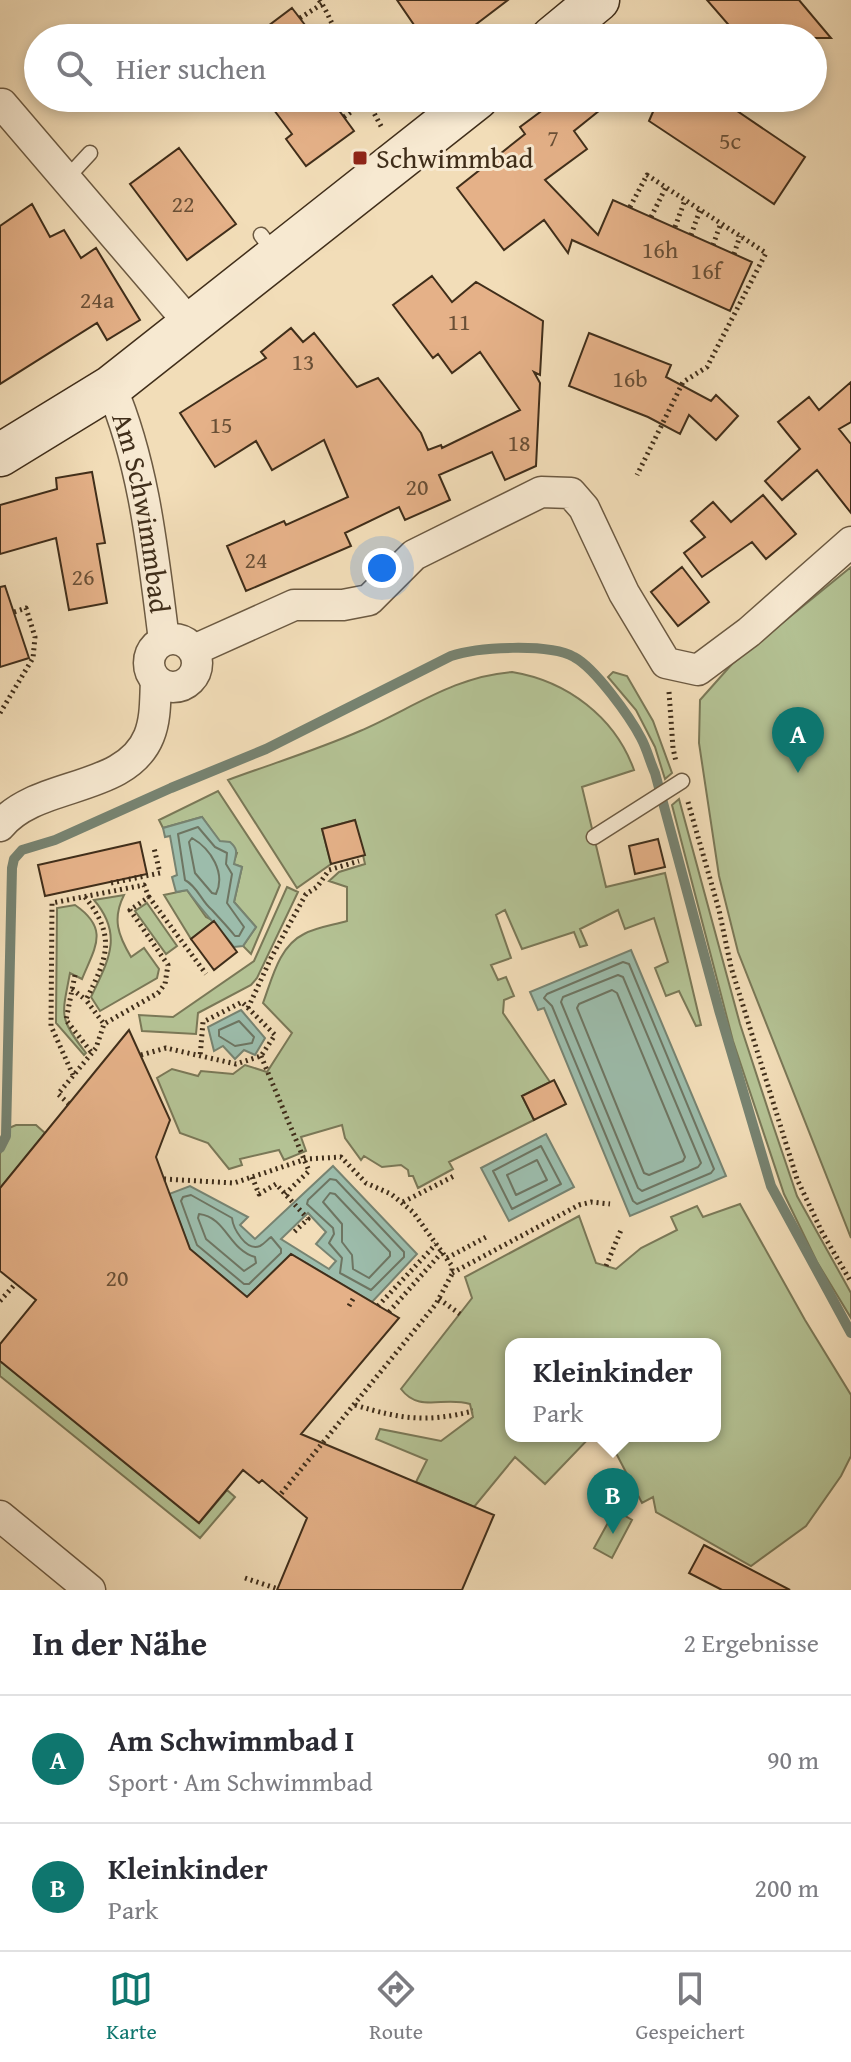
<!DOCTYPE html>
<html lang="de">
<head>
<meta charset="utf-8">
<style>
  :root { --surface:#fff; --page:#f7f7f7; --text:#2b2b33; --muted:#7c7c81; --line:#e1e1e2; --accent:#0f766e }
  body { margin:0; font-family:"Gentium Book Plus",serif; background:var(--page); color:var(--text) }
  .you { position:absolute; left:382px; top:568px; width:28px; height:28px; margin:-20px; border:6px solid #fff; border-radius:50%; background:#1a73e8; box-shadow:0 0 0 12px #1a73e833 }
  .badge { display:grid; place-items:center; width:52px; height:52px; border-radius:50%; background:var(--accent); color:#fff; font-size:26px; font-weight:700 }
  .pin { position:absolute; translate:-50% -66px; filter:drop-shadow(0 2px 4px #0008) }
  .pin::after { content:''; position:absolute; top:42px; width:28px; height:24px; background:inherit; clip-path:polygon(0 0,100% 0,50% 100%) }
  .popup { position:absolute; left:505px; top:1338px; width:216px; height:104px; box-sizing:border-box; display:grid; place-content:center; border-radius:16px; background:var(--surface); filter:drop-shadow(0 2px 6px #0005); font-size:26px; white-space:nowrap; color:var(--muted) }
  .popup b { font-size:30px; color:var(--text) }
  .popup::after { content:''; position:absolute; left:50%; top:100%; margin-left:-16px; border:16px solid transparent; border-top-color:var(--surface) }
  .list { margin:0; padding:0; list-style:none }
  h2 { display:flex; justify-content:space-between; align-items:center; height:104px; margin:0; padding:0 32px; font-size:34px }
  h2 small { font-size:26px; font-weight:400; color:var(--muted) }
  .list li { display:grid; grid-template-columns:52px 1fr auto; gap:24px; align-items:center; box-sizing:border-box; height:128px; padding:0 32px; border-top:2px solid var(--line) }
  .list b { display:block; font-size:30px; white-space:nowrap }
  .list p { margin:0; font-size:26px; white-space:nowrap; color:var(--muted) }
  .list em { font-size:26px; font-style:normal; color:var(--muted) }
  .icon { flex:none; width:44px; height:44px; fill:none; stroke:currentColor; stroke-width:2; stroke-linecap:round; stroke-linejoin:round }
  .map { position:relative; flex:none; width:851px; height:1590px; overflow:hidden }
  .search { position:absolute; background:var(--surface); box-shadow:0 4px 12px #0003; left:24px; right:24px; top:24px; height:88px; display:flex; align-items:center; gap:20px; box-sizing:border-box; padding:0 28px; border-radius:44px; color:var(--muted); font-size:30px }
  .sheet { height:360px; background:var(--surface) }
  nav { display:flex; justify-content:space-around; align-items:center; box-sizing:border-box; height:112px; border-top:2px solid var(--line); background:var(--surface); font-size:22px; color:var(--muted) }
  nav a { display:grid; justify-items:center; gap:4px }
  nav .on { color:var(--accent) }
  .map>svg:first-child { display:block }
  .green { fill:#b4c294; stroke:#7a7857; stroke-width:2; fill-rule:evenodd }
  .water { fill:#9cbcab; stroke:#778371; stroke-width:2; fill-rule:evenodd }
  .lines { fill:none; stroke-linecap:round; stroke-linejoin:round }
  .shore { stroke:#6e7562; stroke-width:2 }
  .stream { stroke:#778371; stroke-width:10 }
  .building { fill:#e5b188; stroke:#402e1a; stroke-width:2 }
  .lane-casing { stroke:#6c5a42; stroke-width:17 }
  .street-casing { stroke:#6c5a42; stroke-width:33 }
  .secondary-casing { stroke:#402e1a; stroke-width:45 }
  .path { stroke:#402e1a; stroke-width:5; stroke-dasharray:2 4; stroke-linecap:butt }
  .lane { stroke:#f7e9d1; stroke-width:14 }
  .street { stroke:#f7e9d1; stroke-width:30 }
  .secondary { stroke:#f7e9d1; stroke-width:42 }
  .poi-dot { fill:#8f2418; stroke:#f7e9d1; stroke-width:3 }
  .labels { text-anchor:middle; stroke-width:6; stroke-linejoin:round; paint-order:stroke }
  .number-label { font-size:24px; fill:#694f36 }
  .poi-label { font-size:28px; fill:#402e1a; stroke:#f7e9d1; text-anchor:start }
  .street-label { font-size:28px; fill:#402e1a; stroke:#f7e9d1 }
</style>
</head>
<body>
<div class="map">
<svg width="851" height="1590" viewBox="0 0 851 1590">
  <rect width="100%" height="100%" fill="#f2ddb8"/>
  <filter id="stains"><feTurbulence type="fractalNoise" baseFrequency=".0025" numOctaves="4"/><feColorMatrix values="0 0 0 0 .2 0 0 0 0 .09 0 0 0 0 .02 0 0 0 .5 -.17"/></filter>
  <radialGradient id="worn" r=".72"><stop offset=".6" stop-color="#630" stop-opacity="0"/><stop offset="1" stop-color="#630" stop-opacity=".3"/></radialGradient>
  <path class="green" d="M851,567V1238L738,952L719,876L699,743L700,700L732,664Z
    M512,672C567,681 615,717 634,770L582,787L606,887L665,873L701,1025L696,1026L679,991L666,996L655,968L668,962L654,918L625,929L618,910L580,929L587,945L580,947L574,932L522,949L505,910L496,915L511,958L491,965L498,980L506,977L514,996L504,1000L503,1013L550,1082L522,1096L534,1120L449,1162L453,1169L418,1188L413,1176H409L408,1170L401,1165L382,1167L364,1156L361,1160L345,1138L342,1125L301,1137L306,1151L284,1160L279,1150L240,1159L242,1165L229,1169L208,1143L180,1133L157,1078L172,1069L198,1076L201,1071L233,1074L245,1065L267,1072L292,1033L263,1003C272,979 279,946 304,934C317,927 334,925 347,921V887L329,881L339,872L365,864L355,820L322,829L331,864L297,888L228,780C271,764 317,750 360,731C411,709 455,676 512,672Z
    M613,672L627,676L653,721L672,773L665,779L655,747L636,710L608,677Z
    M218,791L280,885L251,954L243,946L256,927L234,902L242,867L233,864L237,853L220,842L202,817L163,828L159,820Z
    M679,799L740,1024L773,1125L797,1196L851,1293V1318L817,1262L784,1194L733,1041L672,805Z
    M287,887L298,892L257,978L251,985L198,1013L196,1034L142,1031L139,1015L173,1017L254,961Z
    M187,890L206,917L214,921L191,939L164,895Z
    M124,895C112,919 118,935 131,957L144,948L159,969L157,978L100,1011L91,997C108,961 124,935 94,900Z
    M147,903L177,946L166,954L135,911Z
    M75,905C110,929 95,947 82,979L70,973C62,1016 58,1017 86,1053L84,1055L56,1023L57,908Z
    M16,1125H36L45,1133L0,1188V1154L9,1128Z
    M740,1204L805,1320L851,1395V1456L841,1476L806,1526L751,1566L656,1512L653,1497L642,1503L617,1455L591,1436L545,1484L515,1457L474,1507L416,1482L427,1460L376,1439L380,1429L441,1441L473,1417L470,1404C443,1396 419,1413 401,1389L472,1298L465,1277L579,1216L596,1263L616,1269L641,1248L677,1230L671,1217L697,1206L703,1217ZM511,1344H715V1436H511Z
    M0,1361L199,1523L227,1490L235,1497L200,1538L0,1376Z
    M615,1510L632,1520L612,1558L594,1548Z"/>
  <path class="water" d="M202,817L220,841L230,842C239,850 236,853 234,864L242,867L234,902L256,927L243,946L234,947C218,927 202,911 187,890L176,892L172,877L177,875L170,836L165,837L163,828Z
    M631,950L726,1176L630,1216L544,1008L538,1010L530,992Z
    M241,1010L265,1038L255,1055L244,1050L235,1059L223,1046L214,1051L208,1027Z
    M546,1134L574,1187L509,1221L481,1168Z
    M333,1166L417,1254L372,1302L291,1254L247,1297L190,1249L169,1194L190,1186L248,1217L240,1225L255,1239ZM308,1213L326,1232L316,1244L336,1261L329,1269L281,1239Z"/>
  <g class="lines">
    <path class="shore" d="M198,827L215,847L227,853L226,864L232,874L227,903L244,927L239,936H235C227,926 220,919 212,910C201,901 198,887 185,880L178,834Z
      M192,838C211,849 226,873 216,894L212,893L195,873L189,842Z
      M623,962L629,964L714,1169L711,1173L637,1204L633,1201L552,1006L544,998L547,994Z
      M618,975L623,977L701,1163L698,1167L642,1191L638,1188L561,1002L563,997Z
      M612,990L617,993L685,1157L683,1161L649,1175L644,1173L577,1008L579,1004Z
      M239,1021L254,1037L252,1043L235,1046L219,1036V1030Z
      M541,1146L561,1184L512,1209L493,1171Z
      M537,1160L547,1180L516,1195L507,1175Z
      M330,1179L336,1180L404,1252V1257L371,1290L340,1273L342,1258L329,1243L334,1234L333,1228L307,1204L308,1200Z
      M330,1193L335,1194L390,1252V1256L369,1278L353,1269L352,1255L342,1242V1224L323,1202Z
      M191,1195L232,1218C233,1228 246,1252 260,1246C264,1244 267,1240 271,1237L281,1249V1253L249,1284H244L197,1245L181,1201L183,1197Z
      M199,1214C226,1217 229,1250 255,1257L256,1263L244,1271L206,1239L198,1218Z"/>
    <path class="stream" d="M0,1148L6,1136L12,868L14,859L22,850L55,840L171,788L266,749L451,656C477,647 549,643 574,657C595,668 630,717 641,738C647,749 650,762 655,773L719,1010L771,1186L851,1333"/>
  </g>
  <path class="building" d="M397,0H508L458,38H423Z
    M707,0H799L831,38H740Z
    M292,8L315,38H252Z
    M265,98H330L354,131L306,166L286,139L292,134Z
    M559,98H615L574,131L587,149L545,180L598,235L613,200L752,262L730,311L572,240L568,253L544,220L504,250L457,188L525,134L520,127Z
    M659,98H718L805,157L774,204L649,121Z
    M179,148L236,224L187,260L130,184Z
    M32,204L50,237L64,230L81,258L96,248L140,320L107,340L97,323L0,384V226Z
    M432,276L452,302L476,282L543,321L540,375L534,372L540,383L536,466L505,480L492,452L439,475L450,500L405,520L399,507L345,533L351,546L246,591L227,546L284,521L286,525L348,497L324,440L272,470L256,441L215,467L180,413L266,358L261,352L291,328L303,342L314,333L357,387L378,378L421,433L428,450L441,445L442,448L520,410L480,352L452,373L438,354L433,358L393,305Z
    M589,333L671,365L666,377L711,401L716,395L738,416L716,440L689,415L680,434L648,417L569,386Z
    M851,382V422L839,429L851,444V513L817,470L782,500L765,481L800,449L778,422L809,397L819,410Z
    M92,472L105,543L97,544L107,603L69,610L56,538L0,554V505L57,489L56,478Z
    M763,495L796,534L766,559L752,542L702,577L684,553L705,537L691,521L713,502L731,522Z
    M682,567L709,602L678,626L651,592Z
    M5,586L29,658L0,667V587Z
    M355,820L365,855L331,864L322,829Z
    M658,839L665,867L635,874L629,846Z
    M140,842L147,874L45,896L38,865Z
    M214,921L237,952L214,970L191,939Z
    M129,1030L170,1120L156,1157L190,1249L247,1297L291,1254L399,1318L301,1434L494,1515L462,1590H277L307,1518L262,1480L259,1483L243,1470L199,1523L0,1361V1344L36,1300L0,1271V1188Z
    M554,1080L566,1104L534,1120L522,1096Z
    M704,1545L790,1590H722L689,1573Z"/>
  <g class="lines">
    <g class="lane-casing">
      <path id="lane" d="M66,179L90,153
        M261,235L275,254
        M594,837L682,781"/>
    </g>
    <g class="street-casing">
      <g id="street">
        <path d="M2,104L192,326"/>
        <path id="s1" d="M111,387C145,467 153,555 164,640"/>
        <circle cx="173" cy="663" r="24"/>
        <path d="M194,650L294,605H343L369,600L414,555L541,492L571,493L584,508L624,593L666,663L698,670L749,632L851,542"/>
        <path d="M0,826C36,781 126,793 149,736C156,719 155,699 156,681"/>
        <path d="M0,1516L90,1590"/>
      </g>
    </g>
    <g class="secondary-casing">
      <path id="secondary" d="M552,38L598,0
        M0,455L111,387L477,98"/>
    </g>
    <path class="path" d="M319,0C329,13 331,25 340,38
      M300,18L322,4
      M366,98L382,128
      M344,117L367,100
      M630,207L647,175L766,253L707,367L683,382L637,475
      M651,217L666,187
      M675,227L685,200
      M691,235L700,210
      M713,245L721,223
      M734,254L740,236
      M669,692L673,748L676,762
      M0,713L33,658L35,637L26,608L14,612
      M688,802L719,910L731,967L797,1179L822,1232L851,1282
      M111,883L160,873L154,848
      M85,897C117,937 107,958 86,1000L104,1024
      M75,975L66,1020L92,1053
      M72,989L86,1000
      M248,1008L271,958L306,894L317,887L329,870L359,861
      M141,1055L166,1048L236,1064L261,1056L275,1035L242,1002L203,1022L200,1057
      M261,1056L309,1171L285,1194
      M73,1075L51,1026L52,903L144,885L149,897
      M69,1104L58,1094L96,1048L104,1024L158,993L165,984L168,965L130,910L149,897L206,974
      M252,1177L259,1194L276,1184L308,1219L292,1234
      M164,1179L234,1183L306,1159L341,1157L366,1183L391,1194L413,1212L452,1266V1274L436,1304L280,1495
      M403,1202L456,1175
      M447,1258L488,1236
      M606,1266L621,1230
      M452,1273L579,1205L591,1202L610,1204
      M439,1299L460,1314
      M0,1301L16,1283
      M349,1306L353,1299
      M378,1306L436,1244
      M389,1312L442,1252
      M355,1405C401,1419 426,1423 473,1411
      M245,1578L278,1589"/>
    <use href="#lane" class="lane"/>
    <use href="#street" class="street"/>
    <use href="#secondary" class="secondary"/>
  </g>
  <rect class="poi-dot" x="352" y="150" width="16" height="16" rx="4"/>
  <g class="labels">
    <g class="number-label">
      <text x="553" y="146">7</text>
      <text x="730" y="149">5c</text>
      <text x="183" y="212">22</text>
      <text x="660" y="258">16h</text>
      <text x="706" y="279">16f</text>
      <text x="97" y="308">24a</text>
      <text x="459" y="330">11</text>
      <text x="303" y="370">13</text>
      <text x="630" y="387">16b</text>
      <text x="221" y="433">15</text>
      <text x="519" y="451">18</text>
      <text x="417" y="495">20</text>
      <text x="256" y="568">24</text>
      <text x="83" y="585">26</text>
      <text x="117" y="1286">20</text>
    </g>
    <g class="poi-label">
      <text x="376" y="168">Schwimmbad</text>
    </g>
    <g class="street-label">
      <text dy="10" stroke="none"><textPath href="#s1" startOffset="130">Am Schwimmbad</textPath></text>
    </g>
  </g>
  <rect width="100%" height="100%" filter="url(#stains)"/>
  <rect width="100%" height="100%" fill="url(#worn)"/>
</svg>
<div class="you"></div>
<div class="pin badge" style="left:798px;top:773px">A</div>
<div class="pin badge" style="left:613px;top:1534px">B</div>
<div class="popup"><b>Kleinkinder</b>Park</div>
<div class="search"><svg class="icon" aria-label="search" viewBox="0 0 24 24"><circle cx="10" cy="10" r="6"/><path d="M15 15l6 6"/></svg>Hier suchen</div>
</div>
<section class="sheet">
<h2>In der Nähe<small>2 Ergebnisse</small></h2>
<ul class="list">
<li><span class="badge">A</span><div><b>Am Schwimmbad I</b><p>Sport · Am Schwimmbad</p></div><em>90 m</em></li>
<li><span class="badge">B</span><div><b>Kleinkinder</b><p>Park</p></div><em>200 m</em></li>
</ul>
</section>
<nav>
<a class="on"><svg class="icon" aria-label="map" viewBox="0 0 24 24"><path d="M3 6l6-2 6 2 6-2v14l-6 2-6-2-6 2zM9 4v14M15 6v14"/></svg>Karte</a>
<a><svg class="icon" aria-label="directions" viewBox="0 0 24 24"><path d="M12 3l9 9-9 9-9-9zM9 14v-3h6M13 9l2 2-2 2"/></svg>Route</a>
<a><svg class="icon" aria-label="saved" viewBox="0 0 24 24"><path d="M7 4h10v16l-5-4-5 4z"/></svg>Gespeichert</a>
</nav>
</body>
</html>
